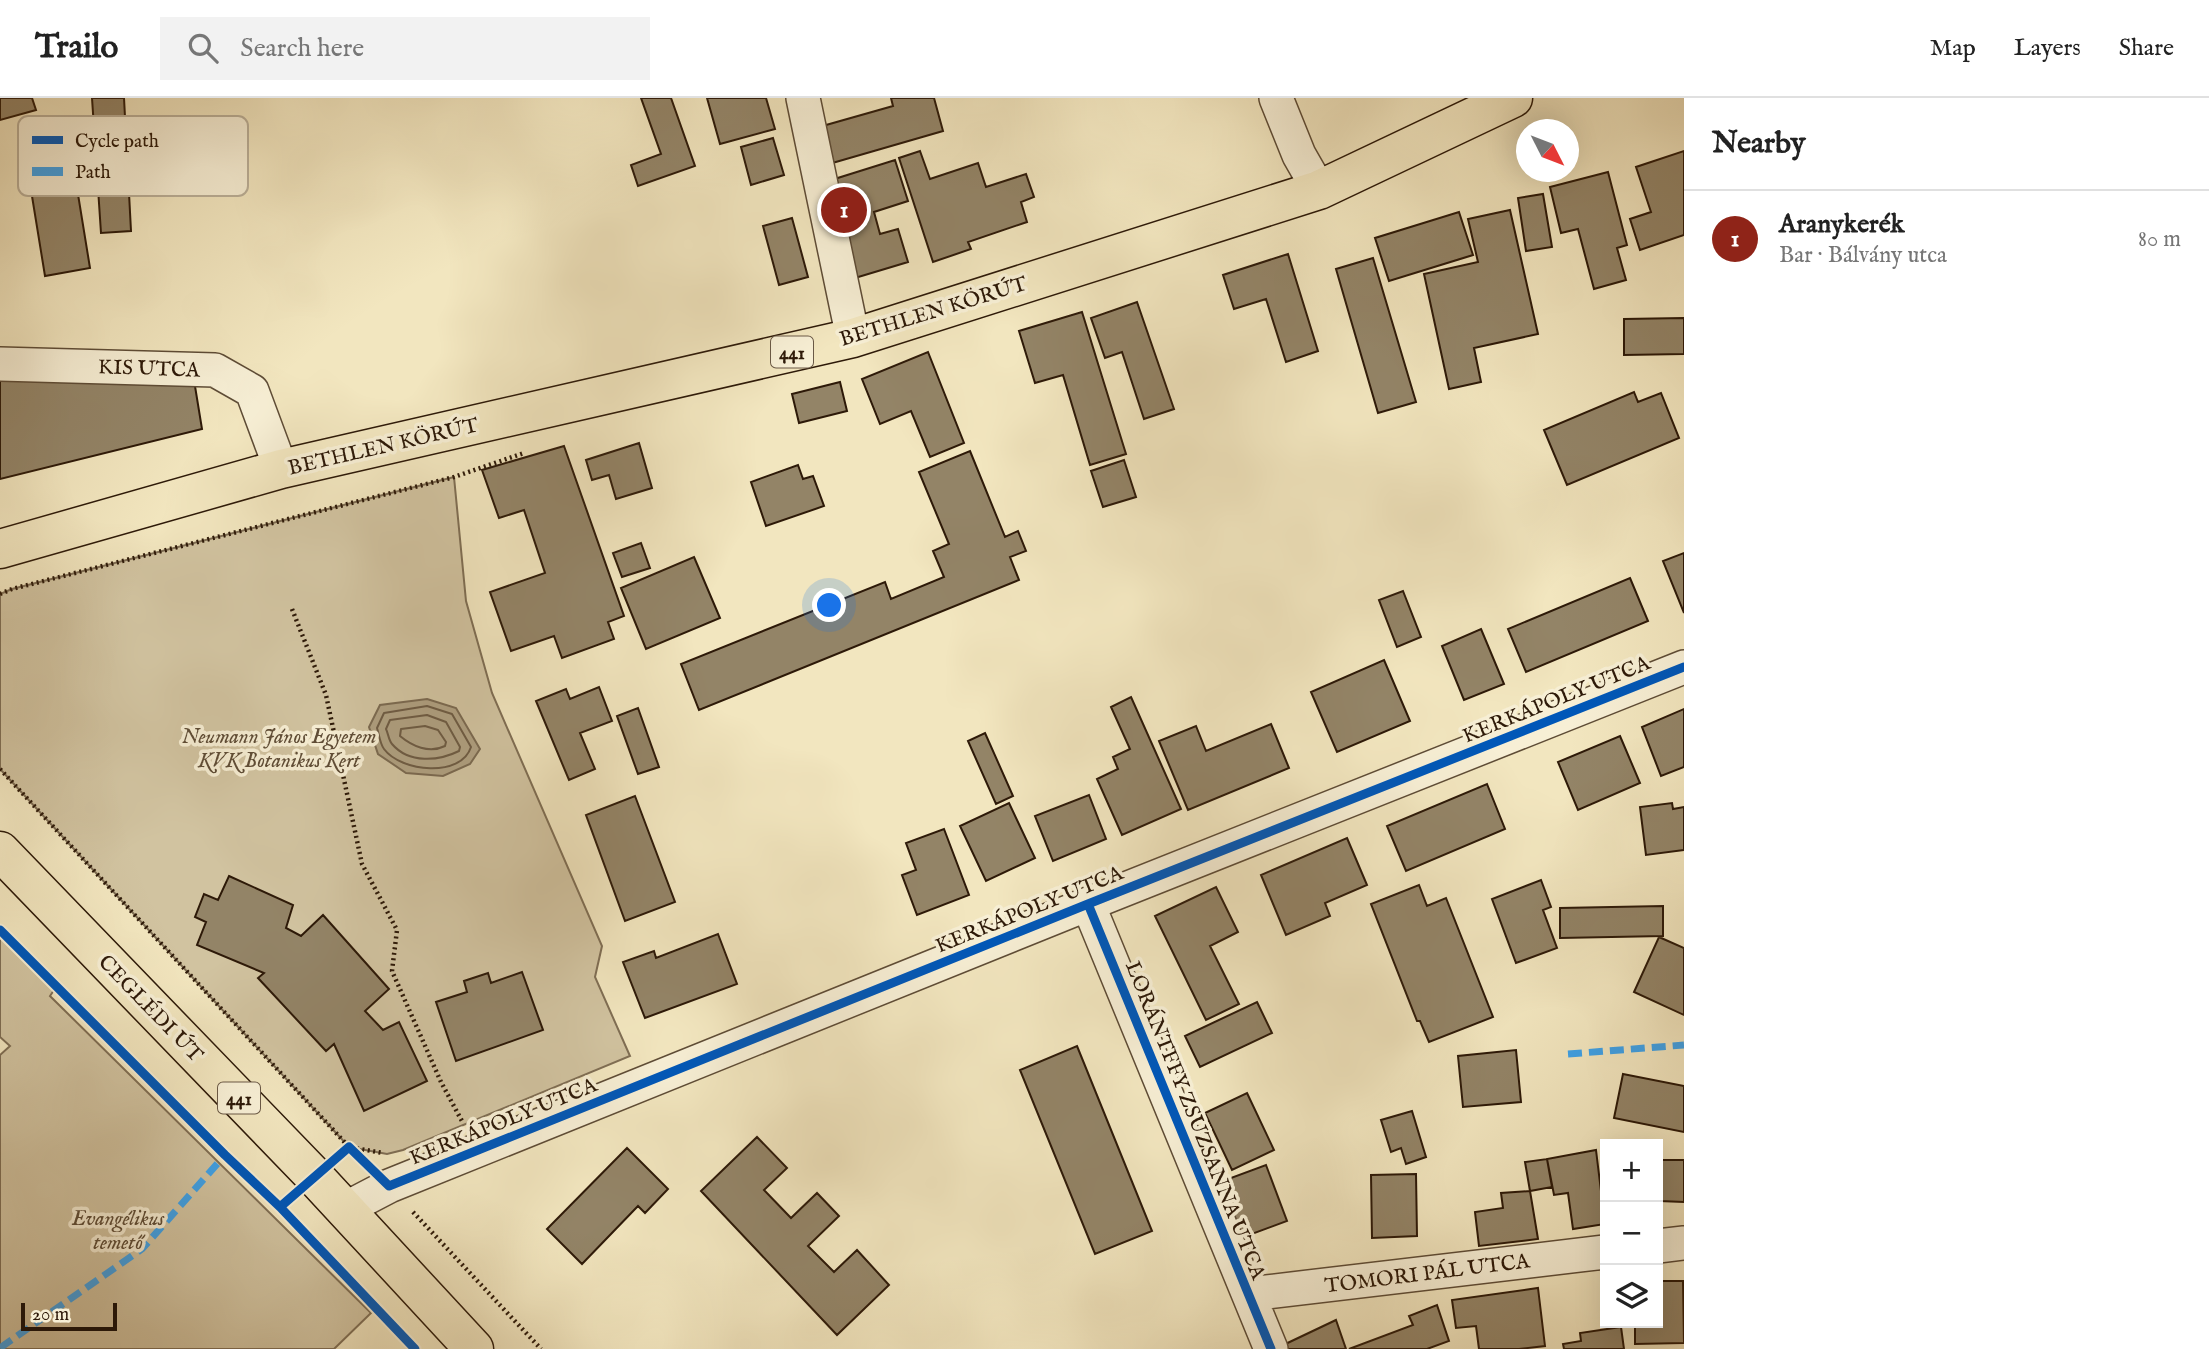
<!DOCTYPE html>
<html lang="en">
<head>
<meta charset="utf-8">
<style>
  :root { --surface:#fff; --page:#f2f2f2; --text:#222; --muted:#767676; --line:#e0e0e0; --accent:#8f2418 }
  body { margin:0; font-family:"IM FELL English",serif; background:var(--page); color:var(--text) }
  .controls { position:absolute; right:21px; bottom:21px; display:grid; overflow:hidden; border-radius:0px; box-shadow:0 7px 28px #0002 }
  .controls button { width:63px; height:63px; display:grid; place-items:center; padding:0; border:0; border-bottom:2px solid var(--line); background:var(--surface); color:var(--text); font:35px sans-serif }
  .compass { position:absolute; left:1516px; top:21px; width:63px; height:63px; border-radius:50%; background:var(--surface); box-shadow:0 7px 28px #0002; rotate:132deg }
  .scale { position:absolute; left:21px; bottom:18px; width:96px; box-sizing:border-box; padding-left:7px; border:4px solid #2d1908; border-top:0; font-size:19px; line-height:24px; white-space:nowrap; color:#2d1908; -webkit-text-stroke:5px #f7efd5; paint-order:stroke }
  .you { position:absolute; left:830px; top:508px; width:24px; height:24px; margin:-18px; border:5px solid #fff; border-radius:50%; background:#1a73e8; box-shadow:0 0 0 10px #1a73e833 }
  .badge { display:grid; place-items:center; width:46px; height:46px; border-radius:50%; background:var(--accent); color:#fff; font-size:23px; font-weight:700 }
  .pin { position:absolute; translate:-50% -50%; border:4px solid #fff; box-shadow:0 2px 7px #0006 }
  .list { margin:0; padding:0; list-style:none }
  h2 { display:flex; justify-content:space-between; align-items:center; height:91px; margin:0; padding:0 28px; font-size:30px }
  h2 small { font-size:23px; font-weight:400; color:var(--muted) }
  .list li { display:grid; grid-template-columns:46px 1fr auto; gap:21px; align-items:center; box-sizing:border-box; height:98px; padding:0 28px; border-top:2px solid var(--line) }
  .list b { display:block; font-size:26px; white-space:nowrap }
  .list p { margin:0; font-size:23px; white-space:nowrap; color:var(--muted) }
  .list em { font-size:23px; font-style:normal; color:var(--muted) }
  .icon { flex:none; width:38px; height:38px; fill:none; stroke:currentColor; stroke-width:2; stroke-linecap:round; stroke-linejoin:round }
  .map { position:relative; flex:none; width:1684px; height:1251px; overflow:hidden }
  header { display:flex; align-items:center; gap:42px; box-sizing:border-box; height:98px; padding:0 35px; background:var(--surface); border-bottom:2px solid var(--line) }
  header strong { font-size:33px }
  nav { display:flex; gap:38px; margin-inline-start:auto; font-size:24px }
  .search { width:490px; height:63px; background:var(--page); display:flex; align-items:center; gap:18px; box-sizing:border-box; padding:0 24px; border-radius:0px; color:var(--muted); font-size:26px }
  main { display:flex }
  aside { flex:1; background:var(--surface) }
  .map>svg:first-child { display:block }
  .green { fill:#d1c3a0; stroke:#7f6e54; stroke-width:2 }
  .water { fill:#afa081; stroke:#7b6a51; stroke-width:2 }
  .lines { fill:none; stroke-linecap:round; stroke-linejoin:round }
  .shore { stroke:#6e5c44; stroke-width:2 }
  .building { fill:#938467; stroke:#2d1908; stroke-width:2 }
  .street-casing { stroke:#5e4c36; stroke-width:36 }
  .primary-casing { stroke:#2d1908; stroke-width:41 }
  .path { stroke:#2d1908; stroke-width:4.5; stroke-dasharray:2 3.5; stroke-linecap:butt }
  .street { stroke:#f7efd5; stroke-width:33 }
  .primary { stroke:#f2e6bf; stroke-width:38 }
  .quiet { stroke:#3ea2e9; stroke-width:7; stroke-dasharray:14 7; stroke-linecap:butt }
  .cycleway-casing { stroke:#f7efd5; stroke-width:13 }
  .cycleway { stroke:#0057b8; stroke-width:9 }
  .labels { text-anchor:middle; stroke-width:7; stroke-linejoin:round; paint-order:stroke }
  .shield { fill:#f7efd5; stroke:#6a5946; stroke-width:2 }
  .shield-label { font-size:19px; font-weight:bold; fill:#2d1908 }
  .street-label { font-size:21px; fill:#2d1908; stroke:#f7efd5 }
  .park-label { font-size:21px; font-style:italic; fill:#5e4c36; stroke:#f7efd5 }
  .key { fill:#f7efd5; stroke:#baaf98; stroke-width:2 }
  .key-label { font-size:19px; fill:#2d1908 }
</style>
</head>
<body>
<header>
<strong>Trailo</strong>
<div class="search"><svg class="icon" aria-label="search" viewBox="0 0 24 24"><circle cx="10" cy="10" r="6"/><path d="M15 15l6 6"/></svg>Search here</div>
<nav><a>Map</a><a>Layers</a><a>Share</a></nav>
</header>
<main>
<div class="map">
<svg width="1684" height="1251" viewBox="0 0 1684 1251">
  <rect width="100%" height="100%" fill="#f2e6bf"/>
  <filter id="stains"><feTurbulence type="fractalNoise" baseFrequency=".00286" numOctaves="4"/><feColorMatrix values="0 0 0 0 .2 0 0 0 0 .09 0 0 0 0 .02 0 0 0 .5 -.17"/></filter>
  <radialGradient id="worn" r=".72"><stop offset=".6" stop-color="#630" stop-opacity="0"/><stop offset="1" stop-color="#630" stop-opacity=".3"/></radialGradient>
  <path class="green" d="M454,379L466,503L492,595L602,848L595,879L630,958L403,1052L387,1056L349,1049L0,671V496L12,491Z
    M0,832L56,889L50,898L371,1215L334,1251H0V957L10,948L0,939Z"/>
  <path class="water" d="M427,601L456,610L480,651L470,666L443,678L406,675L378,656L369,629L380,607Z"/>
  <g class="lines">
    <path class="shore" d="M427,608L452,616L471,649C461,680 401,674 384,651C380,646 379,636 377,630L384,615Z
      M427,617L446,624L460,649L459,653C439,663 409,666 392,646C389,643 388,635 386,631L390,622Z
      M425,628L438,632L446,644L445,648C429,656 412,648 400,638L401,631Z"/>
  </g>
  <path class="building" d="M0,0H32L36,12L0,22Z
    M92,0H124L131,133L101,135Z
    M641,0H671L695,68L638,88L631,67L661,56Z
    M707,0H766L775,31L720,46Z
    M891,0H934L943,33L829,66L819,29L893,8Z
    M773,40L784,77L751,87L741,49Z
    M920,53L930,81L978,65L986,89L1026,76L1034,99L1021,104L1027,124L968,144L971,151L933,164L899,60Z
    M1684,53V137L1640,152L1630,121L1651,114L1636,69Z
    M895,62L908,103L874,114L880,136L898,131L908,164L855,180L825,84Z
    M1608,74L1627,147L1617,150L1626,182L1594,191L1578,131L1561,135L1550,89Z
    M76,84L90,170L45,178L31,92Z
    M1543,96L1552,149L1526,153L1518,100Z
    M1510,112L1538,236L1474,250L1481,284L1449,291L1424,176L1478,164L1468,121Z
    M1459,114L1473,157L1389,183L1375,140Z
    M792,120L808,179L779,187L763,128Z
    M1288,156L1318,253L1286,264L1266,201L1234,211L1223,177Z
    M1373,160L1416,304L1378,315L1336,171Z
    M1137,204L1174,311L1144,321L1122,254L1105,260L1091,220Z
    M1082,214L1126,356L1090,367L1063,277L1035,285L1019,233Z
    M1684,220V256L1624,257V221Z
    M928,254L964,345L930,359L911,313L880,326L862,281Z
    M0,277L194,282L202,331L0,381Z
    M840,284L847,313L799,325L792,296Z
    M1634,294L1638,304L1661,295L1679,340L1567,387L1544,332Z
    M639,345L652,390L616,401L609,377L592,382L586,362Z
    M564,348L624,518L608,524L614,541L562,560L554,538L511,553L490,494L545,475L524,412L499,420L482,372Z
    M970,353L1005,439L1018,433L1026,453L1010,459L1019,482L699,612L681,566L885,484L891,501L944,479L933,453L949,446L919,374Z
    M1124,362L1136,399L1103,409L1091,373Z
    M798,367L803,381L813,378L824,408L766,428L751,384Z
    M641,445L650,470L622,479L613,455Z
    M1684,455V515L1663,463Z
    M694,459L720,520L646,551L621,490Z
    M1630,480L1648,523L1526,574L1508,531Z
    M1403,493L1421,539L1397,549L1379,502Z
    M1481,531L1504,586L1464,602L1442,548Z
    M1384,562L1410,623L1337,654L1311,594Z
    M599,589L612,623L580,635L595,671L569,682L536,603L566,591L570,601Z
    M1131,599L1181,711L1122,737L1097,681L1118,671L1113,659L1130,651L1111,609Z
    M638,610L659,669L638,676L617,618Z
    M1684,611V669L1661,678L1642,629Z
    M1271,626L1289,670L1188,712L1159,643L1196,628L1206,653Z
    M985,635L1013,698L996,706L968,643Z
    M1620,638L1640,685L1578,712L1558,664Z
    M1487,686L1505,731L1406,773L1387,728Z
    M1089,697L1106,741L1053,763L1035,718Z
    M635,698L675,804L625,823L586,717Z
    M1009,705L1035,760L986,783L960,728Z
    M1672,705L1673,711L1684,709V752L1646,757L1640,709Z
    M944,731L969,797L917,817L902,777L916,772L906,745Z
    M1347,740L1367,787L1325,805L1330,818L1286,837L1261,777Z
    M229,778L293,807L286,830L301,838L323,817L389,891L365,913L383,932L399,924L427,983L364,1013L334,946L326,953L258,880L264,875L197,847L206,824L195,819L204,796L218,802Z
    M1541,782L1551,809L1543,812L1557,850L1516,865L1492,801Z
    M1419,787L1427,808L1446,800L1493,919L1429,944L1420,923H1417L1371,806Z
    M1216,789L1238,834L1210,848L1239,906L1206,922L1155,818Z
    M1663,808V838L1560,840V810Z
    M718,836L737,886L645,920L623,864L654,853L656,860Z
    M1659,839L1684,850V917L1634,894Z
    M522,874L543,932L456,963L436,904L467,894L464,883L488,875L491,885Z
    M1257,904L1272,935L1200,969L1185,938Z
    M1077,948L1152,1133L1095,1156L1020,972Z
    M1516,952L1521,1004L1463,1009L1458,958Z
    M1623,976L1684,988V1034L1614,1020Z
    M1247,995L1274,1052L1232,1072L1205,1015Z
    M1412,1013L1426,1059L1406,1066L1401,1050L1391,1054L1381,1022Z
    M757,1039L787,1070L764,1092L791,1120L817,1095L839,1118L808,1148L834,1174L857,1152L889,1187L837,1237L701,1093Z
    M627,1050L668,1091L645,1115L638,1108L582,1166L547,1131Z
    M1596,1052L1605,1126L1573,1131L1568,1095L1554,1097L1547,1061Z
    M1547,1061L1552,1089L1530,1093L1525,1064Z
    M1661,1062H1684V1104L1660,1103Z
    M1266,1067L1287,1123L1241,1140L1220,1084Z
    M1416,1076L1417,1138L1372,1140L1371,1077Z
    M1530,1093L1538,1141L1479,1148L1475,1114L1503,1110L1501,1095Z
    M1658,1183H1683L1684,1245L1635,1246V1225H1658Z
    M1538,1190L1545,1248L1519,1251H1479L1476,1228L1456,1230L1452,1202Z
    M1437,1207L1449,1243L1427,1251H1349L1413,1227L1409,1218Z
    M1336,1222L1346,1251H1277V1250Z
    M1621,1229L1624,1251H1564L1563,1246L1581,1243L1580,1235Z"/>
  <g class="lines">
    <g class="street-casing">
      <path id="street" d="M803,0L853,240
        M1276,0L1299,57L1319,92
        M0,266L215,272L252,293L281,371
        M1088,806L1271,1251
        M343,1112L389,1088L1088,806L1684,569
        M1658,1148L1684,1145
        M1249,1196L1605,1154"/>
    </g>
    <g class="primary-casing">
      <path id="primary" d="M0,451L281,371L853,240L1319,92L1513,0
        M0,753L314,1078L474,1251"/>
    </g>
    <path class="path" d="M0,496L12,491L454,379L524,355
      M292,511L326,597L362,766L397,832L392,873L441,984L463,1025
      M0,671L349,1049L383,1055
      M413,1114L541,1251"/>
    <use href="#street" class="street"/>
    <use href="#primary" class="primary"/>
    <path class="quiet" d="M1568,956L1684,947
      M0,1250L142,1151L225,1057"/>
    <g class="cycleway-casing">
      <path id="cycleway" d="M1088,806L1271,1251
        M0,832L225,1057L280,1109L415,1251
        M280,1109L349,1049L389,1088L1088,806L1684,569"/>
    </g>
    <use href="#cycleway" class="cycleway"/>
  </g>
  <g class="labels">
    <g class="shield">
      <rect x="771" y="238.5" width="42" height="31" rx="5"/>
      <rect x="218" y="984.5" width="42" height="31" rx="5"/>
    </g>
    <g class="shield-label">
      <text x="792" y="261">441</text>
      <text x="239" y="1007">441</text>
    </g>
    <g class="street-label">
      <text transform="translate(933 213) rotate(-17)" y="7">BETHLEN KÖRÚT</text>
      <text transform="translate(149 270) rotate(2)" y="7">KIS UTCA</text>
      <text transform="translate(383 348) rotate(-13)" y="7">BETHLEN KÖRÚT</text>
      <text transform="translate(1556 601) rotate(-22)" y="7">KERKÁPOLY UTCA</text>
      <text transform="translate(1029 811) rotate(-22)" y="7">KERKÁPOLY UTCA</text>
      <text transform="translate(151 910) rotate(46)" y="7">CEGLÉDI ÚT</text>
      <text transform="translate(1196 1022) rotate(68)" y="7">LORÁNTFFY ZSUZSANNA UTCA</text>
      <text transform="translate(503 1023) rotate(-22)" y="7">KERKÁPOLY UTCA</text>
      <text transform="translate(1427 1175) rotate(-7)" y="7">TOMORI PÁL UTCA</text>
    </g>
    <g class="park-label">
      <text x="279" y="645">Neumann János Egyetem<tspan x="279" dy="24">KVK Botanikus Kert</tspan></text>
      <text x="118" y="1127">Evangélikus<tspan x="118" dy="24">temető</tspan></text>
    </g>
  </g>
  <rect x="18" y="18" width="230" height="80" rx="10" class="key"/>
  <rect x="32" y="38" width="31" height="8" fill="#0057b8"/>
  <rect x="32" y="69" width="31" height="9" fill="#3ea2e9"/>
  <g class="key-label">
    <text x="75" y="49">Cycle path</text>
    <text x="75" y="80">Path</text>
  </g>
  <rect width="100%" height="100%" filter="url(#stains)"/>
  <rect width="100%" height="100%" fill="url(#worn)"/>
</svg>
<div class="controls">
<button>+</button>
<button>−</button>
<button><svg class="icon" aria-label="layers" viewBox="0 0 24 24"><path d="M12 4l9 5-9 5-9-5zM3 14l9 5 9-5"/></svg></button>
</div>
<svg class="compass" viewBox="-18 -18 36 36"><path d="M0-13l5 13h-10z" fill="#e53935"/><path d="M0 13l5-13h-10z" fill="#767676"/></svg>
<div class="scale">20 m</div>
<div class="you"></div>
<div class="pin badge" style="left:844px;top:112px">1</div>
</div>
<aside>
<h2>Nearby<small></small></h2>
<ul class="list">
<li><span class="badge">1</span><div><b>Aranykerék</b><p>Bar · Bálvány utca</p></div><em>80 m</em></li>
</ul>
</aside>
</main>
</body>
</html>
